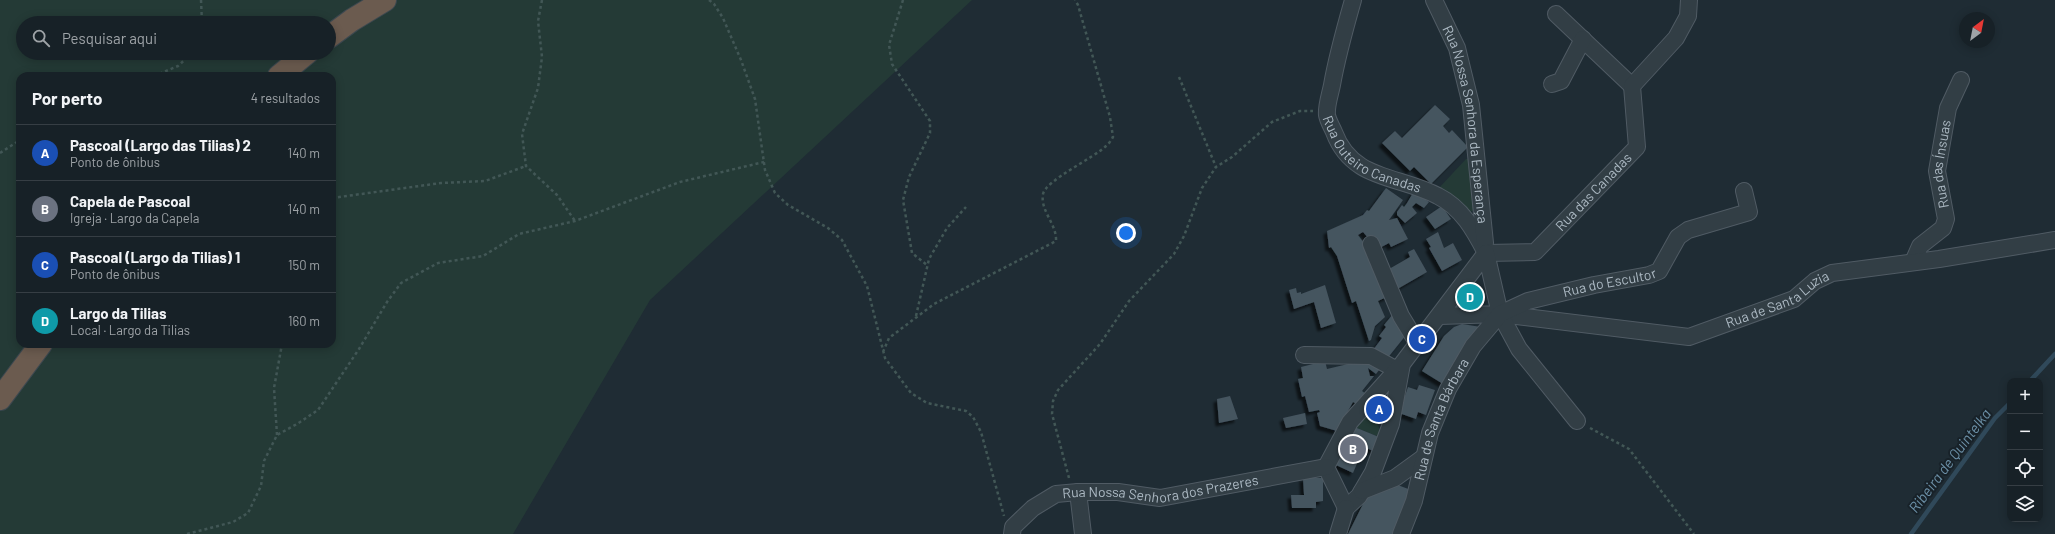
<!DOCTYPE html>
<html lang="pt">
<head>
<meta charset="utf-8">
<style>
  :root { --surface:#172127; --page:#20292f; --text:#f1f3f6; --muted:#9ea3a7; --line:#363e44; --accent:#d93025 }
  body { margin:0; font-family:Barlow,sans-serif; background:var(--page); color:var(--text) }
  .controls { position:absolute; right:12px; bottom:12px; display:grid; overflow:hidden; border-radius:8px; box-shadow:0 2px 10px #0003 }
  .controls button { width:36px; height:36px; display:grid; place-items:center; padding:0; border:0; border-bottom:1px solid var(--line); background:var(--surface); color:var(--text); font:20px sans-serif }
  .compass { position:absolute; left:1959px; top:12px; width:36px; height:36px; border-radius:50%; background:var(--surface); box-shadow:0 2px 10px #0003; rotate:32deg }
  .you { position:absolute; left:1126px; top:233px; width:14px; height:14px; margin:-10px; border:3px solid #fff; border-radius:50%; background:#1a73e8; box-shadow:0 0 0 6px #1a73e833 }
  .badge { display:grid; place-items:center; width:26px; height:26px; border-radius:50%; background:var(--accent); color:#fff; font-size:13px; font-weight:700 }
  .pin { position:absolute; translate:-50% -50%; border:2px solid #fff; box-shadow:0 1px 4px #0006 }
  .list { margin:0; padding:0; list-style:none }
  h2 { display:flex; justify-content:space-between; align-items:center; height:52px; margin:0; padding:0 16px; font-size:17px }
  h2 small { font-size:13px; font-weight:400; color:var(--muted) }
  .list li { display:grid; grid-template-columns:26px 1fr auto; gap:12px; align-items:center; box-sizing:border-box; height:56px; padding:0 16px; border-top:1px solid var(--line) }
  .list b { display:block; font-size:15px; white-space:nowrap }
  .list p { margin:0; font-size:13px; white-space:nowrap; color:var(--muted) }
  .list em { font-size:13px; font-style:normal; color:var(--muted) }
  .icon { flex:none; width:22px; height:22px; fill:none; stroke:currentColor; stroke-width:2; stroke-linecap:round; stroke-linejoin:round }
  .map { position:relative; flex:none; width:2055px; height:534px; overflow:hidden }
  .search { position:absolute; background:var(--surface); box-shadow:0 2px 10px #0003; left:16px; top:16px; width:320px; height:44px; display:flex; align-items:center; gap:10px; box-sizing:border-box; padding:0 14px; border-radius:22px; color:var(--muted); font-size:15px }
  .panel { position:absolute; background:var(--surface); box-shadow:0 2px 10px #0003; left:16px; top:72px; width:320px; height:276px; border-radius:12px }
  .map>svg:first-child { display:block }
  .green { fill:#243a36; fill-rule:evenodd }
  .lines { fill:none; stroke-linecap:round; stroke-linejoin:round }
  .stream { stroke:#30495a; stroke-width:4.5 }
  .building { fill:#45545f; filter:url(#shadow) }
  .minor-casing { stroke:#505b64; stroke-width:18 }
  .highway-casing { stroke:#3d4850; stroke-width:24 }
  .path { stroke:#425756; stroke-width:2.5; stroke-dasharray:3 3; stroke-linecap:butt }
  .minor { stroke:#323e45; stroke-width:16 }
  .highway { stroke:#6b5b4f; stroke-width:22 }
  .labels { text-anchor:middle; stroke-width:4; stroke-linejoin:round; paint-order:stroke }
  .street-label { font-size:14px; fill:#acb9c3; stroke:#182229 }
  .water-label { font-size:15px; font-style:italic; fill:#6c90a7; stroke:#182229 }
</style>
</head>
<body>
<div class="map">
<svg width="2055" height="534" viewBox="0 0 2055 534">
  <defs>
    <filter id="shadow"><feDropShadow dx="-3.5" dy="3.5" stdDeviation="1" flood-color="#0009"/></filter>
  </defs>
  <rect width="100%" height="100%" fill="#1f2c34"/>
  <path class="green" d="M0,0H972L650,300L513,534H0ZM23,23H329V53H23ZM20,76H332V344H20Z
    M1466,159H1469L1475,210L1470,212L1438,189Z
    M1364,417C1375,418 1382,426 1379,437L1352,426Z"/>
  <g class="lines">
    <path class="stream" d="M2030,381L2055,354
      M1911,534L1995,418L2010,403"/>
  </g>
  <path class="building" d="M1435,105L1450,119L1443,126L1449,133L1452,130L1468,147L1431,184L1414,167L1410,171L1382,143L1395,131L1402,138Z
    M1386,188L1403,200L1389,220L1397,218L1408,239L1391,247L1389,243L1376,250L1369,239L1363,232L1358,235L1364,243L1389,296L1378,301L1385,317L1375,326L1371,340L1369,341L1356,301L1352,303L1337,256L1331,247L1329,248L1327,231L1363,215L1367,210L1369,211Z
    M1414,191L1429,202L1424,208L1416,203L1412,207L1417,213L1405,223L1397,215V212L1402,205L1404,207L1407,203Z
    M1442,206L1451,219L1435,229L1426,217Z
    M1438,232L1444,248L1453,243L1462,260L1442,271L1429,248L1431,247L1426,239Z
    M1414,249L1427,272L1394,291L1389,269L1410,257L1408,252Z
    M1325,285L1336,323L1321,328L1314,302L1294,309L1289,290L1296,288L1297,293L1301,292V294Z
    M1393,314L1406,335L1386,360L1373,350L1382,338L1379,336L1386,327L1384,325Z
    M1462,324L1481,327L1443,384L1422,371L1444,336L1454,327Z
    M1347,358L1383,365L1376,374L1368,368L1370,376H1374L1362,391L1366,394L1358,405L1353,402L1337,431L1320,426L1317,413L1320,412L1319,410L1309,412L1305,396L1302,397L1298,379L1303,378L1301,367L1325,361L1327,369L1348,364Z
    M1419,385L1435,390L1426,415L1418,412L1416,419L1399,413L1408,387L1417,390Z
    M1230,396L1238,419L1219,423L1217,399Z
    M1305,413L1307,424L1286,428L1283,418Z
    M1352,426L1379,437L1373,451L1364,447L1353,473L1336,465Z
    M1303,478H1323V501L1316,502V508H1292L1291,495H1304Z
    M1395,484L1411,490L1397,534H1348L1366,498Z"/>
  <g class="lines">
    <g class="minor-casing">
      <g id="minor">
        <path id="s1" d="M1353,0C1345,28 1337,56 1332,85C1330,95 1326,106 1327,115C1328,121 1332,127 1334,132C1352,181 1399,175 1438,196C1462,208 1474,230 1486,253"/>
        <path id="s2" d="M1434,0L1457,48L1471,105L1485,243"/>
        <path d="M1556,14L1632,86"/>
        <path d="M1552,84L1561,81L1583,39"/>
        <path d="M1371,244L1401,316L1418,344"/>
        <path id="s3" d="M1486,253L1535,252L1637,147L1632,86L1676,38L1688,16L1689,0"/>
        <path id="s4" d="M1913,262L1920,246L1943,228L1946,219L1937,171L1948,108L1961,80"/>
        <path id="s5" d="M1500,314L1689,337L1794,299L1815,281L1832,273L1939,259L2055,240"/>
        <path d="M1500,314L1519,349L1577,421"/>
        <path d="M1304,355L1371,356L1397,370"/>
        <path d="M1402,364L1350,422L1326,467L1346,508L1359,496L1373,472L1391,424L1402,364L1486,253L1500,314L1440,316"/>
        <path d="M1362,491L1395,478L1424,457"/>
        <path d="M1078,492L1083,534"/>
        <path id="s6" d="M1012,534L1013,527L1033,508L1056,494L1078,492H1118L1160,498L1326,467"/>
        <path d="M1338,534L1346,508"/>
        <path id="s7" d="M1401,534L1414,501L1430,433L1448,389L1473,346L1500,314L1528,301L1594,285L1649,275L1659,271L1678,237L1688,230L1749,212L1744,191"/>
      </g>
    </g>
    <g class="highway-casing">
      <path id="highway" d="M329,37L352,20L385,0
        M279,76L307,53
        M0,399L41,344"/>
    </g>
    <path class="path" d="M201,0L202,23
      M542,0L538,21L542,57L538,88L522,134L526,166L557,195L575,221
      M709,0L714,4L723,18L741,60L755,99L765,170L775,193L788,205L828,228L842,240L867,286L885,358L911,393L927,403L966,411L973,417L981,432L1004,516
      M903,0L889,45L892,64L930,121V133L909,177L903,200L912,253L927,265
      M154,76L178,66L192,53
      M1179,77L1216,167
      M0,153L20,140
      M332,198L441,183L485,181L526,166
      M916,316L929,259L947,228L966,207
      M883,352L889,338L934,304L1056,241C1057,224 1040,211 1043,194C1046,180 1094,158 1106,146C1109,144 1111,140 1113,137L1110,117L1078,5L1075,0
      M1590,428L1629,449L1694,534
      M277,435L274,388L282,344
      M1069,478L1052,414L1053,401L1058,390L1100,344L1129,301L1174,254L1184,236L1202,188L1216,167L1232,157L1272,122L1300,111H1313
      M187,534L233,522L248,513L261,486L264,461L277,435L297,424L318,410L359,349L387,302L401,283L438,263L483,256L519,234L575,221L680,182L764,162"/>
    <use href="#minor" class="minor"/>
    <use href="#highway" class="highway"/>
  </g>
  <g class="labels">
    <g class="street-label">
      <text dy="5" stroke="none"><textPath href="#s2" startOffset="130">Rua Nossa Senhora da Esperança</textPath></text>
      <text dy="5" stroke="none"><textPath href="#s1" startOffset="182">Rua Outeiro Canadas</textPath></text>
      <text dy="5" stroke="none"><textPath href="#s4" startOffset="112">Rua das Ínsuas</textPath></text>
      <text dy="5" stroke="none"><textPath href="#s3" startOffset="133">Rua das Canadas</textPath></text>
      <text dy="5" stroke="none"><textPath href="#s7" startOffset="359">Rua do Escultor</textPath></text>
      <text dy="5" stroke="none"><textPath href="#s5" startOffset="287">Rua de Santa Luzia</textPath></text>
      <text dy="5" stroke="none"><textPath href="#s7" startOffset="122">Rua de Santa Bárbara</textPath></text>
      <text dy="5" stroke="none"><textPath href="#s6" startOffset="167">Rua Nossa Senhora dos Prazeres</textPath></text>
    </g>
    <g class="water-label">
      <text transform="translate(1950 461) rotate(-53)" y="5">Ribeira de Quintelka</text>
    </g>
  </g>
</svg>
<div class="controls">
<button>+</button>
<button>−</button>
<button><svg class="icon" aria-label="locate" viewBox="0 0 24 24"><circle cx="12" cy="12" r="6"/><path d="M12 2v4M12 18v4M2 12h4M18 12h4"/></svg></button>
<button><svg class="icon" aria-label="layers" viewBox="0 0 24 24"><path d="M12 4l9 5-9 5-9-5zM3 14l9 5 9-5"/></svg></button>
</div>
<svg class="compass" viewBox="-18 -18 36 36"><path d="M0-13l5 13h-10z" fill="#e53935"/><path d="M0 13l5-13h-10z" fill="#9ea3a7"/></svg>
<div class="you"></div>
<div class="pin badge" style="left:1379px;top:409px;background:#1a4fb4">A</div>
<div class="pin badge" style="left:1353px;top:449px;background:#6b7280">B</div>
<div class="pin badge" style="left:1422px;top:339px;background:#1a4fb4">C</div>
<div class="pin badge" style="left:1470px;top:297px;background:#0f9aa8">D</div>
<div class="search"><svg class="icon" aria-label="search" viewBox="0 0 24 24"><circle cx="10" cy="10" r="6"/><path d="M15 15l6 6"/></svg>Pesquisar aqui</div>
<section class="panel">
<h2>Por perto<small>4 resultados</small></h2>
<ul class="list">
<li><span class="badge" style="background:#1a4fb4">A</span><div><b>Pascoal (Largo das Tilias) 2</b><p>Ponto de ônibus</p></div><em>140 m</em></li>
<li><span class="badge" style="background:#6b7280">B</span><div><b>Capela de Pascoal</b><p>Igreja · Largo da Capela</p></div><em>140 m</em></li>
<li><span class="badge" style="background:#1a4fb4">C</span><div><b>Pascoal (Largo da Tilias) 1</b><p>Ponto de ônibus</p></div><em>150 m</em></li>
<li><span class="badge" style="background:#0f9aa8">D</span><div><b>Largo da Tilias</b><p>Local · Largo da Tilias</p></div><em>160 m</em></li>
</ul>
</section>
</div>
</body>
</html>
